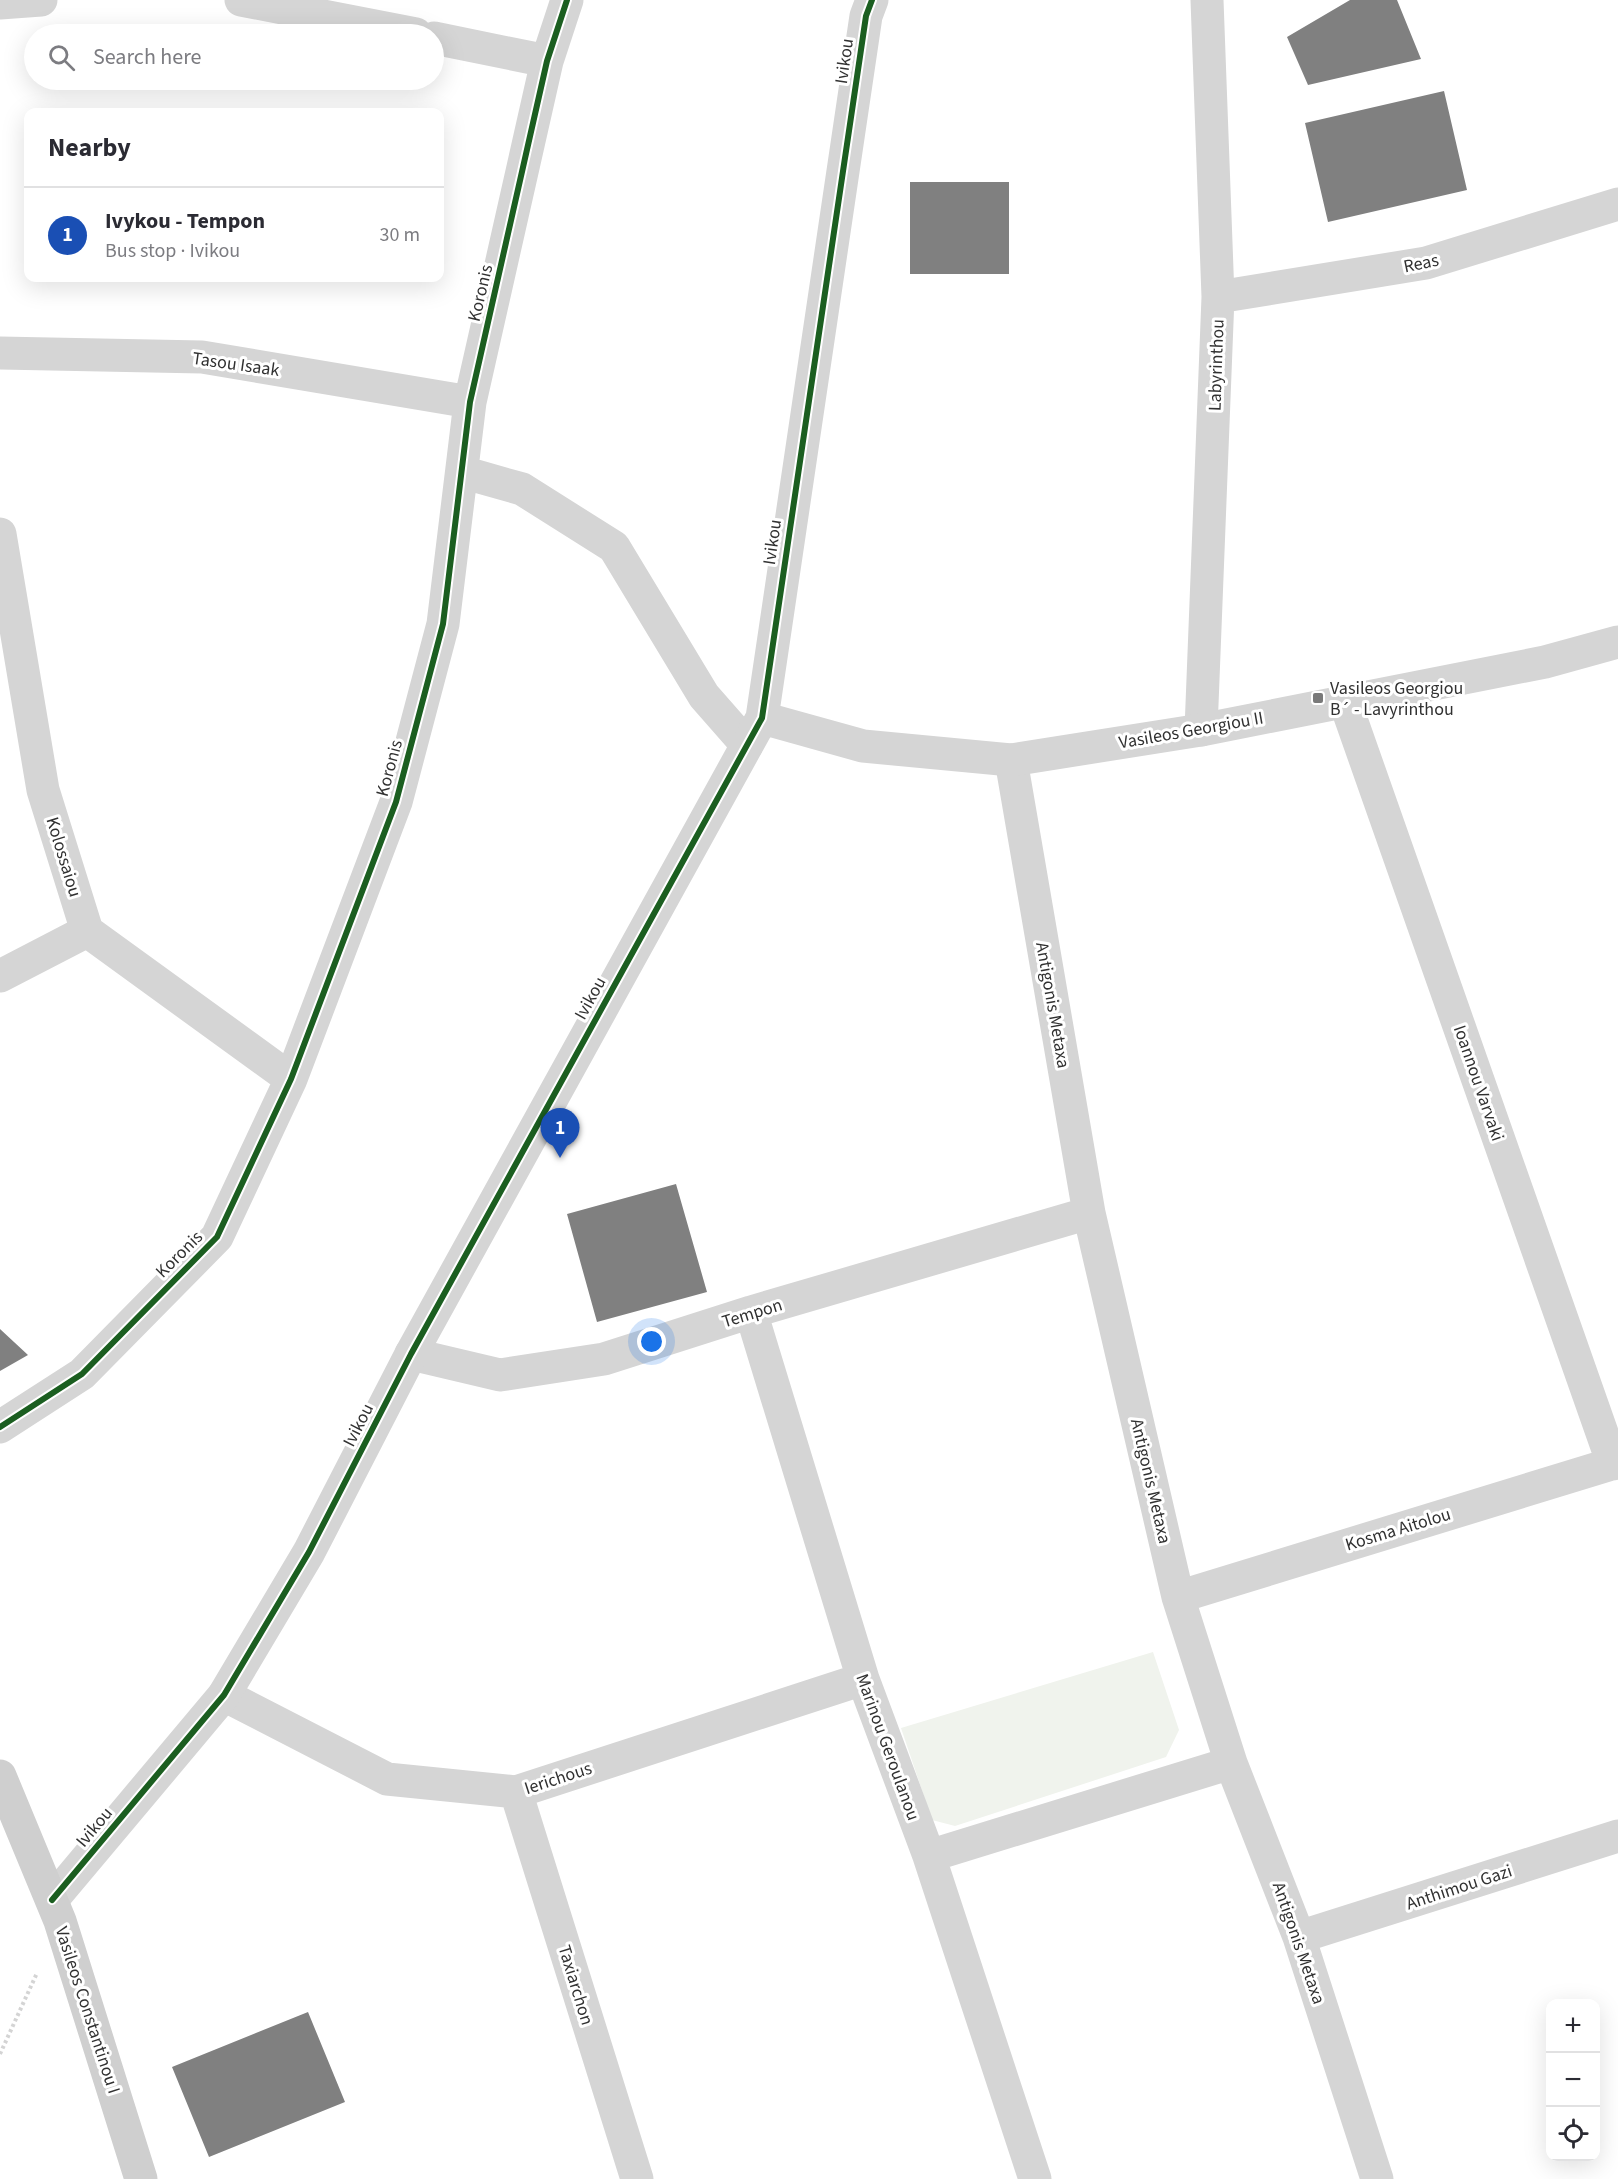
<!DOCTYPE html>
<html lang="en">
<head>
<meta charset="utf-8">
<style>
  :root { --surface:#fff; --page:#f7f7f7; --text:#2b2b33; --muted:#7c7c81; --line:#e1e1e2; --accent:#797979 }
  body { margin:0; font-family:"Source Sans 3",sans-serif; background:var(--page); color:var(--text) }
  .controls { position:absolute; right:18px; bottom:18px; display:grid; overflow:hidden; border-radius:12px; box-shadow:0 6px 24px #0002 }
  .controls button { width:54px; height:54px; display:grid; place-items:center; padding:0; border:0; border-bottom:2px solid var(--line); background:var(--surface); color:var(--text); font:30px sans-serif }
  .you { position:absolute; left:652px; top:1342px; width:21px; height:21px; margin:-15px; border:4px solid #fff; border-radius:50%; background:#1a73e8; box-shadow:0 0 0 9px #1a73e833 }
  .badge { display:grid; place-items:center; width:39px; height:39px; border-radius:50%; background:var(--accent); color:#fff; font-size:20px; font-weight:700 }
  .pin { position:absolute; translate:-50% -50px; filter:drop-shadow(0 2px 3px #0008) }
  .pin::after { content:''; position:absolute; top:32px; width:21px; height:18px; background:inherit; clip-path:polygon(0 0,100% 0,50% 100%) }
  .list { margin:0; padding:0; list-style:none }
  h2 { display:flex; justify-content:space-between; align-items:center; height:78px; margin:0; padding:0 24px; font-size:26px }
  h2 small { font-size:20px; font-weight:400; color:var(--muted) }
  .list li { display:grid; grid-template-columns:39px 1fr auto; gap:18px; align-items:center; box-sizing:border-box; height:96px; padding:0 24px; border-top:2px solid var(--line) }
  .list b { display:block; font-size:22px; white-space:nowrap }
  .list p { margin:0; font-size:20px; white-space:nowrap; color:var(--muted) }
  .list em { font-size:20px; font-style:normal; color:var(--muted) }
  .icon { flex:none; width:33px; height:33px; fill:none; stroke:currentColor; stroke-width:2; stroke-linecap:round; stroke-linejoin:round }
  .map { position:relative; flex:none; width:1618px; height:2179px; overflow:hidden }
  .search { position:absolute; background:var(--surface); box-shadow:0 6px 24px #0002; left:24px; top:24px; width:420px; height:66px; display:flex; align-items:center; gap:15px; box-sizing:border-box; padding:0 21px; border-radius:33px; color:var(--muted); font-size:22px }
  .panel { position:absolute; background:var(--surface); box-shadow:0 6px 24px #0002; left:24px; top:108px; width:420px; height:174px; border-radius:12px }
  .map>svg:first-child { display:block }
  .green { fill:#f0f3ed }
  .building { fill:#808080 }
  .lines { fill:none; stroke-linecap:round; stroke-linejoin:round }
  .path { stroke:#d4d4d4; stroke-width:4; stroke-dasharray:3 3; stroke-linecap:butt }
  .minor { stroke:#d5d5d5; stroke-width:33 }
  .tertiary { stroke:#d5d5d5; stroke-width:33 }
  .secondary { stroke:#cfcfcf; stroke-width:33 }
  .cycleway-casing { stroke:#fff; stroke-width:10 }
  .cycleway { stroke:#1b5e20; stroke-width:6 }
  .poi-dot { fill:#797979; stroke:#fff; stroke-width:2 }
  .labels { text-anchor:middle; stroke-width:6; stroke-linejoin:round; paint-order:stroke }
  .street-label { font-size:18px; fill:#313131; stroke:#fff }
  .poi-label { font-size:18px; fill:#313131; stroke:#fff; text-anchor:start }
</style>
</head>
<body>
<div class="map">
<svg width="1618" height="2179" viewBox="0 0 1618 2179">
  <rect width="100%" height="100%" fill="#fff"/>
  <path class="green" d="M1153,1652L1179,1730L1166,1757L955,1826L932,1820L901,1728Z"/>
  <path class="building" d="M1350,0H1397L1421,59L1308,85L1287,37Z
    M1444,91L1467,190L1328,222L1305,123Z
    M910,182H1009V274H910Z
    M676,1184L707,1292L597,1322L567,1214Z
    M0,1329L28,1355L0,1371Z
    M308,2012L345,2102L209,2157L172,2067Z"/>
  <g class="lines">
    <path class="path" d="M0,2054L37,1973"/>
    <path class="minor" d="M241,0L416,34
      M0,3L41,0
      M434,38L547,61
      M1218,297L1426,263L1618,204
      M0,353L202,357L470,402
      M462,472L522,489L614,547L704,696L747,745
      M0,534L43,790L87,931L291,1079
      M1345,702L1613,1464
      M1201,730L1218,297L1207,0
      M1011,760L1089,1213L1178,1597L1231,1763L1299,1937L1377,2179
      M0,976L87,931
      M751,1312L863,1679L929,1856L1035,2179
      M411,1354L500,1375L604,1359L751,1312L1089,1213
      M0,1427L82,1374L217,1237L291,1079L396,802L443,624L470,402L547,61L567,0
      M1178,1597L1618,1462
      M224,1695L387,1779L516,1792L863,1679
      M516,1792L637,2179
      M929,1856L1231,1763
      M1299,1937L1618,1836"/>
    <path class="tertiary" d="M762,718L863,746L1011,760L1201,730L1545,662L1618,642
      M52,1900L224,1695L309,1552L411,1354L762,718L866,16L872,0"/>
    <path class="secondary" d="M0,1776L60,1921L141,2179"/>
    <g class="cycleway-casing">
      <path id="cycleway" d="M0,1427L82,1374L217,1237L291,1079L396,802L443,624L470,402L547,61L567,0
        M52,1900L224,1695L309,1552L411,1354L762,718L866,16L872,0"/>
    </g>
    <use href="#cycleway" class="cycleway"/>
  </g>
  <rect class="poi-dot" x="1312" y="692" width="12" height="12" rx="3"/>
  <g class="labels">
    <g class="street-label">
      <text transform="translate(844 61) rotate(-82)" y="6">Ivikou</text>
      <text transform="translate(1421 263) rotate(-12)" y="6">Reas</text>
      <text transform="translate(480 293) rotate(-77)" y="6">Koronis</text>
      <text transform="translate(236 364) rotate(8)" y="6">Tasou Isaak</text>
      <text transform="translate(1216 365) rotate(-88)" y="6">Labyrinthou</text>
      <text transform="translate(772 542) rotate(-82)" y="6">Ivikou</text>
      <text transform="translate(1191 730) rotate(-10)" y="6">Vasileos Georgiou II</text>
      <text transform="translate(389 768) rotate(-75)" y="6">Koronis</text>
      <text transform="translate(64 857) rotate(73)" y="6">Kolossaiou</text>
      <text transform="translate(590 998) rotate(-61)" y="6">Ivikou</text>
      <text transform="translate(1053 1005) rotate(80)" y="6">Antigonis Metaxa</text>
      <text transform="translate(1479 1083) rotate(71)" y="6">Ioannou Varvaki</text>
      <text transform="translate(179 1254) rotate(-45)" y="6">Koronis</text>
      <text transform="translate(752 1313) rotate(-17)" y="6">Tempon</text>
      <text transform="translate(358 1425) rotate(-63)" y="6">Ivikou</text>
      <text transform="translate(1151 1481) rotate(77)" y="6">Antigonis Metaxa</text>
      <text transform="translate(1398 1529) rotate(-17)" y="6">Kosma Aitolou</text>
      <text transform="translate(888 1747) rotate(70)" y="6">Marinou Geroulanou</text>
      <text transform="translate(558 1778) rotate(-18)" y="6">Ierichous</text>
      <text transform="translate(94 1827) rotate(-50)" y="6">Ivikou</text>
      <text transform="translate(1459 1887) rotate(-18)" y="6">Anthimou Gazi</text>
      <text transform="translate(1299 1943) rotate(71)" y="6">Antigonis Metaxa</text>
      <text transform="translate(576 1985) rotate(73)" y="6">Taxiarchon</text>
      <text transform="translate(88 2010) rotate(72)" y="6">Vasileos Constantinou I</text>
    </g>
    <g class="poi-label">
      <text x="1330" y="694">Vasileos Georgiou<tspan x="1330" dy="21">B´ - Lavyrinthou</tspan></text>
    </g>
  </g>
</svg>
<div class="controls">
<button>+</button>
<button>−</button>
<button><svg class="icon" aria-label="locate" viewBox="0 0 24 24"><circle cx="12" cy="12" r="6"/><path d="M12 2v4M12 18v4M2 12h4M18 12h4"/></svg></button>
</div>
<div class="you"></div>
<div class="pin badge" style="left:560px;top:1158px;background:#1a4fb4">1</div>
<div class="search"><svg class="icon" aria-label="search" viewBox="0 0 24 24"><circle cx="10" cy="10" r="6"/><path d="M15 15l6 6"/></svg>Search here</div>
<section class="panel">
<h2>Nearby<small></small></h2>
<ul class="list">
<li><span class="badge" style="background:#1a4fb4">1</span><div><b>Ivykou - Tempon</b><p>Bus stop · Ivikou</p></div><em>30 m</em></li>
</ul>
</section>
</div>
</body>
</html>
